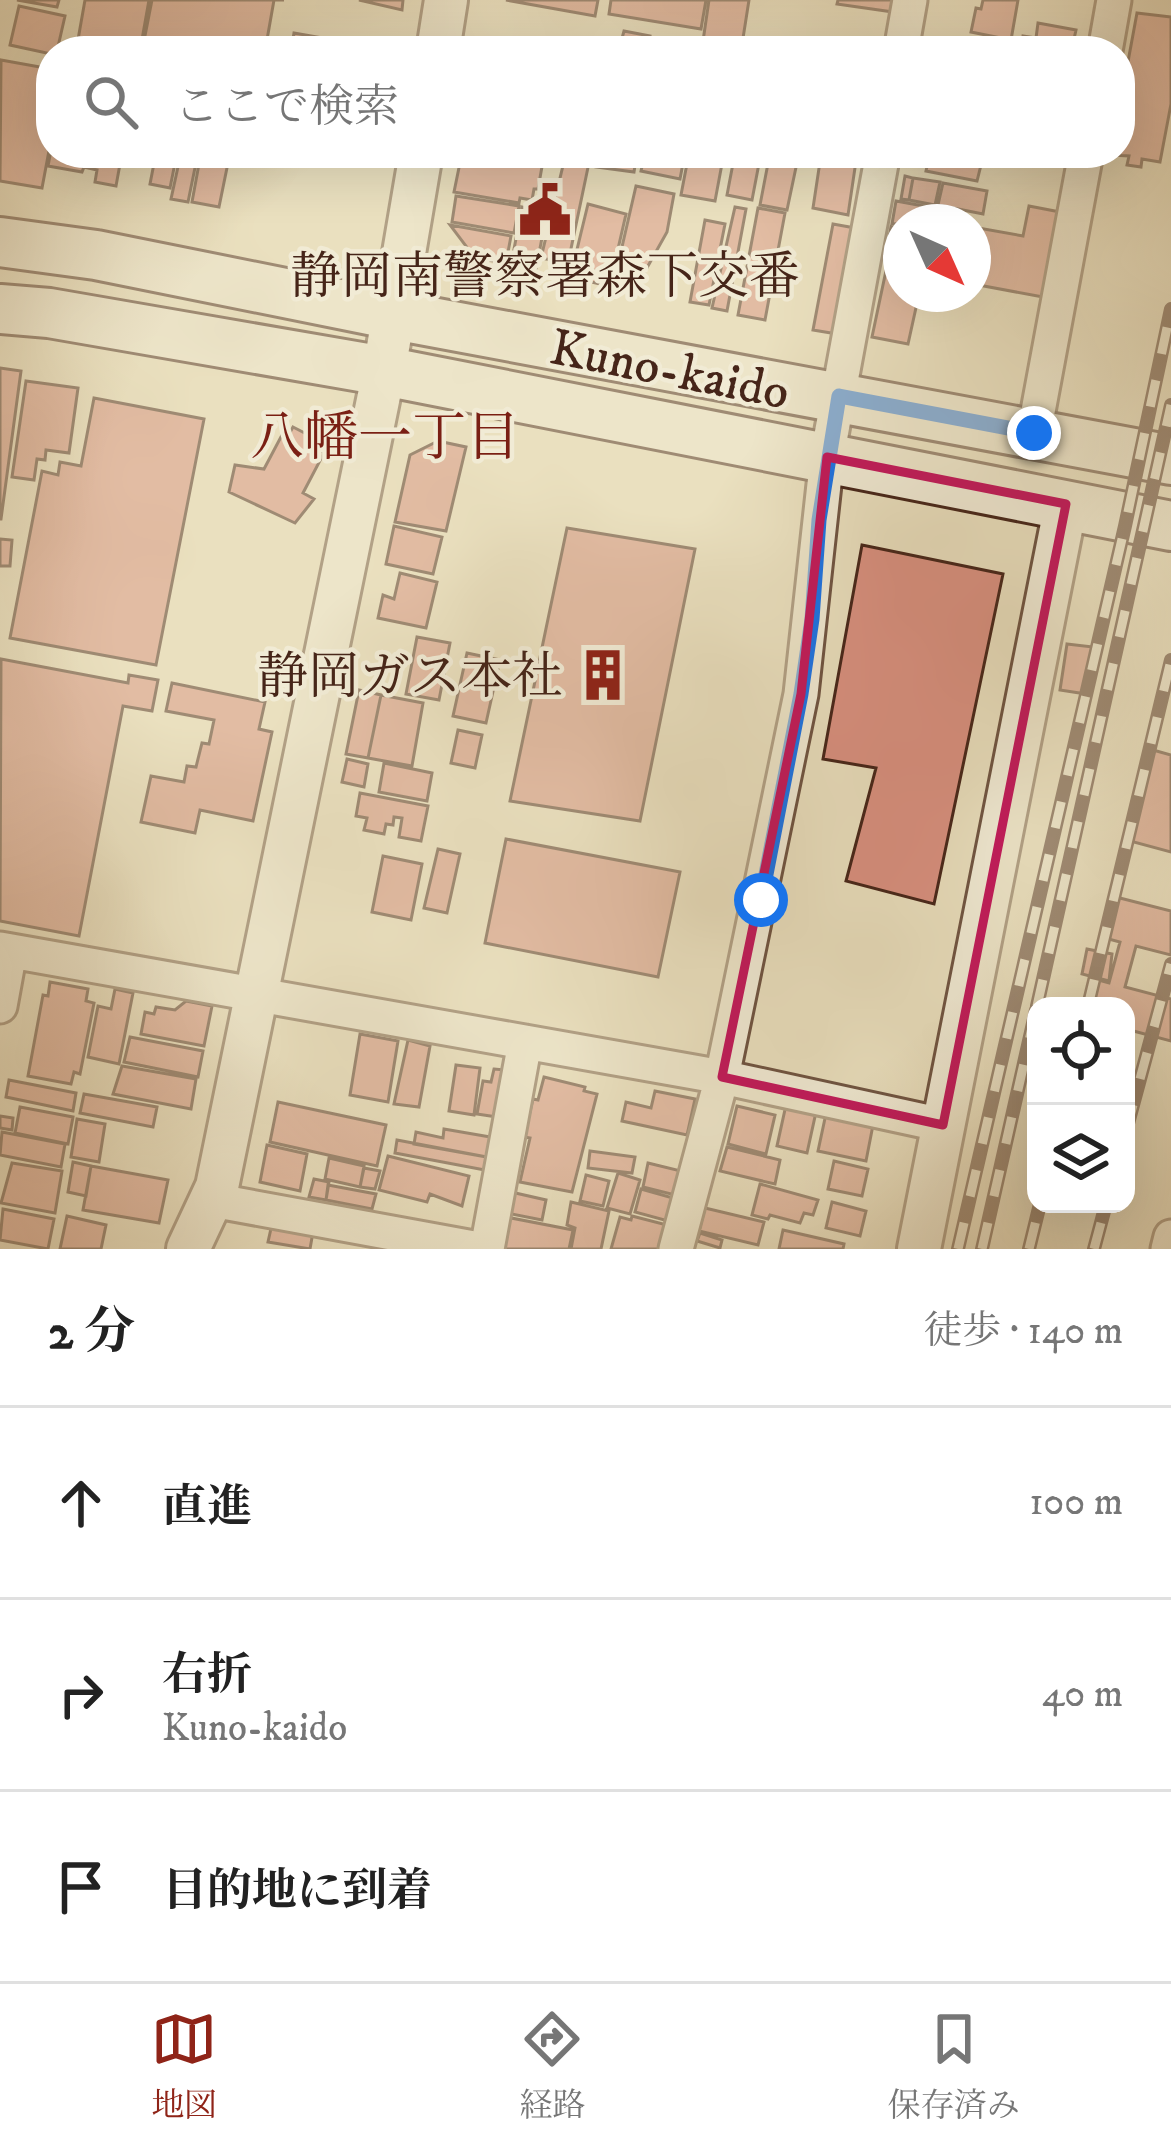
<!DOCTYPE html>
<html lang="ja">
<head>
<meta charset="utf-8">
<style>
  :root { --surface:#fff; --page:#f6f6f6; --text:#222; --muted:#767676; --line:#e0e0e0; --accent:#8f2418 }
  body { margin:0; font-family:"IM FELL DW Pica","Noto Serif JP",serif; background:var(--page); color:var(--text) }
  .controls { position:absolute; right:36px; bottom:36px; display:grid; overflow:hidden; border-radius:24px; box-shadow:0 12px 48px #0002 }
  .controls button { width:108px; height:108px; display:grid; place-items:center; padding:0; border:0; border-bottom:3px solid var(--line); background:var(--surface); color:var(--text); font:60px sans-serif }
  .compass { position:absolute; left:883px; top:204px; width:108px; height:108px; border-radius:50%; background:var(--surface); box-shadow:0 12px 48px #0002; rotate:135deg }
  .stop { position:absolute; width:36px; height:36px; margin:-27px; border:9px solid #1a73e8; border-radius:50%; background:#fff }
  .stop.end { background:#1a73e8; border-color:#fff; box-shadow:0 3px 12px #0008 }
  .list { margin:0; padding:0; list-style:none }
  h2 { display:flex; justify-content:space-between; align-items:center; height:156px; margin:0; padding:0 48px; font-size:51px }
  h2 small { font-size:39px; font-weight:400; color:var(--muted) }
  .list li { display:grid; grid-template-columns:78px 1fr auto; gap:36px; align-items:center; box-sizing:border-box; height:192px; padding:0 48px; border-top:3px solid var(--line) }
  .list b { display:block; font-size:45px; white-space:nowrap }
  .list p { margin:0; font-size:39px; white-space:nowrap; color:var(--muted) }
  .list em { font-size:39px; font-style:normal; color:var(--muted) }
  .icon { flex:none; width:66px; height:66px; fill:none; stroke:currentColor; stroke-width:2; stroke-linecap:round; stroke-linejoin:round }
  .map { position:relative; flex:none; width:1171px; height:1249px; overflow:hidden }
  .search { position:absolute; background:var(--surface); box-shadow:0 12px 48px #0002; left:36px; right:36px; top:36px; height:132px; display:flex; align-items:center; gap:30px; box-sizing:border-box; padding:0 42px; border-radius:48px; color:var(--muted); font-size:45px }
  .sheet { height:732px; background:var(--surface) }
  nav { display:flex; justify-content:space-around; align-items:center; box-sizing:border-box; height:168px; border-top:3px solid var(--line); background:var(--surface); font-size:33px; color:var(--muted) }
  nav a { display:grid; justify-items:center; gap:6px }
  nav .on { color:var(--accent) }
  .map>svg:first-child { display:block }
  .building { fill:#d99080; stroke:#462519; stroke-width:3 }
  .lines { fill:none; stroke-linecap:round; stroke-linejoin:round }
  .minor-casing { stroke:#6f5442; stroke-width:39 }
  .tertiary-casing { stroke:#6f5442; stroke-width:48 }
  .secondary-casing { stroke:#462519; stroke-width:54 }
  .minor { stroke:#f1ebd5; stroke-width:33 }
  .tertiary { stroke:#f1ebd5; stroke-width:42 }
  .secondary { stroke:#f1ebd5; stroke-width:48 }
  .rail-casing { stroke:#462519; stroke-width:14 }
  .rail { stroke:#f1ebd5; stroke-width:9; stroke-dasharray:27; stroke-linecap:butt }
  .route { stroke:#1a73e8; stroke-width:15 }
  .marked { fill:none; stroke:#c2185b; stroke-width:9; stroke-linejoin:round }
  .labels { text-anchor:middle; stroke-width:9; stroke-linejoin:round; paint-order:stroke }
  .poi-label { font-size:51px; fill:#462519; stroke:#f1ebd5 }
  .street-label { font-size:51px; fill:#462519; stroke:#f1ebd5 }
  .neighbourhood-label { font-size:54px; fill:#7a1f14; stroke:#f1ebd5 }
</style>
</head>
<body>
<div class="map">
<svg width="1171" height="1249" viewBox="0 0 1171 1249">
  <rect width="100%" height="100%" fill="#eae0bf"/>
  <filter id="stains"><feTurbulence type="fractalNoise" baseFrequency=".00167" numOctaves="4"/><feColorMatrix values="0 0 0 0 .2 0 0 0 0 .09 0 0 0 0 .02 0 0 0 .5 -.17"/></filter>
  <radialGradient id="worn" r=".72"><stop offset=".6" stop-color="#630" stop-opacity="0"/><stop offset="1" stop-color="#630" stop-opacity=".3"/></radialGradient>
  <path class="building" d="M17,0H59L57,7Z
    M85,0H149L140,51H76Z
    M152,0H284H274L265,51H142Z
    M359,0H403L402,10Z
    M506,0H598L595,16Z
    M611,0H706L701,29L609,14Z
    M709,0H749L741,51L702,48Z
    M838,0H895L893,12L837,4Z
    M983,0H1018L1011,40L971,32L976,8L981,9Z
    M19,6L65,16L57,51L51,54L10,45Z
    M1137,13L1171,17V104L1160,162L1142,159L1141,167L1127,165L1129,156L1111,155L1120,153V105Z
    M1038,23L1076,30L1074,39L1083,41L1081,51H1021L1023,36L1036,38Z
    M624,31L650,36L648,51H601L604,39L621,42Z
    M294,33L345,42L343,51H291Z
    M666,39L699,44L698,51H664Z
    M866,39L881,42L879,51H864Z
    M1,60L51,69V140L42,188L0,181Z
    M51,150L122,153L116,186L95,182L97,170L84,167L82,172L48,166Z
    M156,153H177L170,188L150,184Z
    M181,153H198L188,202L171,199Z
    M201,153H230L219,207L192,202Z
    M462,153H498L543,161L538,189H534L532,200L520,198L519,203L454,192Z
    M506,153H564L563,163Z
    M566,153H591L568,263L541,258Z
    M598,153H637L634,172L596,167Z
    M645,153H685L680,179L641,171Z
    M689,153H724L715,201L681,195Z
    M735,153H761L752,200L727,195Z
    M770,153H799L787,210L760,205Z
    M930,153L982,161L977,181L926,171Z
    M950,153H993L992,161Z
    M821,155L856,161L848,215L813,208Z
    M905,176L913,178L909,200L901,199Z
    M913,178L940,182L935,205L909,200Z
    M943,183L987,191L983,214L938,205Z
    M636,186L674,194L667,232L634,291L613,286Z
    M456,196L519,206L514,233L452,222Z
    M896,201L951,211L949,222L892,224Z
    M588,204L626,214L612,275L573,266Z
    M1029,206L1060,212L1043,297L973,284V227L1023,236Z
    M522,207L547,212L536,269L511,265Z
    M735,207L746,209L727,311L712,308Z
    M758,208L785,213L765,320L738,315Z
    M705,220L725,224L709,305L690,302Z
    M833,224L855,228L837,334L813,330Z
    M450,225L511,236L506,263L475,258Z
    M891,227L901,228V246L888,243Z
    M891,247L901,249V294H919L908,344L872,337Z
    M574,266L610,275L608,286L570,277Z
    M0,368L21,371L1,519H0Z
    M26,381L78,388L69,453L46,450L45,460L37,459L34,480L12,477Z
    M94,398L204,419L156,665L10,638L42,471L58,475L60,462L81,466Z
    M293,427L322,442L318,450L324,453L303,493L314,499L295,523L229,492L235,465L264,469L283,433L288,436Z
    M438,441L466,447L446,531L395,522L410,455Z
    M394,526L442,537L433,574L386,564Z
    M567,528L695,549L640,821L510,801Z
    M0,539L12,540L10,566H0Z
    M862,545L1003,574L934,904L846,881L876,768L823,759Z
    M400,573L437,582L426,628L378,618L383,595L394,599Z
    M417,637L450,643L439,700L406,694Z
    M1067,644L1093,647L1086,694L1060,690Z
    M467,653L500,660L486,723L453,716Z
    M1,659L128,683L129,675L158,680L152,711L123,706L79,936L0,921Z
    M172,683L265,702L259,729L272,732L253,821L200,810L195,833L141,822L151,776L184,782L187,766L196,767L202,743L209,744L214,720L166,711Z
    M359,690L381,695L368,758L346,754Z
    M381,695L423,703L412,766L368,758Z
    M458,730L482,735L475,768L451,763Z
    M1153,750L1171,755V852L1130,841Z
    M347,759L368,764L364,787L342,782Z
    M384,763L432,773L427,801L379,792Z
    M360,793L428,806L421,841L399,837L402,818L394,817L393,825L386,824L384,834L364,830L367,818L356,816Z
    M506,839L680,872L658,977L485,943Z
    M438,849L460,854L447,913L424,908Z
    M383,856L422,864L411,920L372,912Z
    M1112,896L1171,911V955L1136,946L1125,987L1171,999V1041L1126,1029V1006H1083L1091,978L1109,983L1120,942L1101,937Z
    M1087,949L1112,954L1109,981L1082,974Z
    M50,982L88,989L86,1001L94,1003L80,1074L74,1072L71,1084L28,1076L43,995L48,996Z
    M115,989L133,993L119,1064L88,1057L98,1006L111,1009Z
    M186,1001L212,1006L204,1046L141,1034L145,1012L154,1014L156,1007L175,1010Z
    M360,1034L398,1041L388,1102L350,1095Z
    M130,1037L203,1051L198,1077L124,1062Z
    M408,1040L430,1046L419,1107L394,1104Z
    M456,1065L480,1068L474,1115L449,1111Z
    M122,1066L196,1079L191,1109L113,1094Z
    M494,1069L505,1070L497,1117L477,1114L483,1081L491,1082Z
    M544,1077L585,1087L584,1091L597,1094L572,1192L520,1182L530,1138L524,1137L533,1099L538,1100Z
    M9,1080L76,1093L73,1111L6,1097Z
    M655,1091L695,1099L687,1135L622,1121L626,1102L651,1108Z
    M84,1094L157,1107L153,1127L80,1113Z
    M278,1102L386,1125L377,1166L270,1142Z
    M786,1105L816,1112L807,1153L777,1146Z
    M737,1106L775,1115L766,1154L728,1144Z
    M20,1107L73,1117L68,1144L15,1133Z
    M827,1109L874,1120L866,1161L818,1151Z
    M0,1116L13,1118L12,1130L0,1128Z
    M77,1119L105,1124L99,1162L71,1157Z
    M444,1129L496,1138L492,1158L414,1144L416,1132L443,1138Z
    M2,1132L65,1144L61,1167L0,1155Z
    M397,1140L492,1158L490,1171L395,1153Z
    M267,1145L307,1154L300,1191L260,1182Z
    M727,1147L780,1160L775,1184L720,1171Z
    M590,1151L635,1157L632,1173L588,1168Z
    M388,1156L469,1176L462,1206L430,1194L427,1202L379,1190Z
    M329,1158L364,1166L360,1187L325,1179Z
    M834,1161L868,1169L862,1196L828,1189Z
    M73,1162L91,1166L86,1196L68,1192Z
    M12,1163L62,1171L55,1213L1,1203Z
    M648,1163L681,1171L675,1195L643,1187Z
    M91,1166L168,1180L159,1223L83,1210Z
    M364,1168L380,1171L375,1189L360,1187Z
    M618,1173L640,1180L630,1214L607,1208Z
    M586,1175L609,1181L603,1206L580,1201Z
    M314,1179L329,1182L326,1200L309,1197Z
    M760,1184L818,1200L813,1215L804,1213L800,1223L770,1215L768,1219L752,1215Z
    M328,1185L376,1194L372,1209L326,1200Z
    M641,1189L673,1198L668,1221L635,1212Z
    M511,1192L546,1200L542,1220L507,1213Z
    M571,1202L609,1211L601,1249H571L575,1228L567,1225Z
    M832,1202L866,1211L860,1236L826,1228Z
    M705,1208L764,1222L758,1245L699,1231Z
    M3,1209L54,1219L48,1249L0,1240Z
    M67,1216L106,1225L101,1249H60Z
    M632,1216L667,1225L661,1249H611L620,1217L631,1220Z
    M506,1217L573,1230L569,1249H499Z
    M272,1224L313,1232L310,1249L268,1242Z
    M783,1230L844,1244L843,1249H779Z
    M700,1233L722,1240L720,1248L697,1241Z"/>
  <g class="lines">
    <g class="minor-casing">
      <path id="minor" d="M901,51L910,0
        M1105,51L1114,0
        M1034,433L1086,153
        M0,949L722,1077L943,1125
        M0,1006L10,951
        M212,1200L479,1249
        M487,1249L525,1042
        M676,1249L722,1077L801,694L827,457L883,153
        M1168,1249L1171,1237"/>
    </g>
    <g class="tertiary-casing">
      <path id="tertiary" d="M438,51L446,0
        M188,1249L217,1187L384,371L421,153
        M919,1249L1066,504"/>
    </g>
    <g class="secondary-casing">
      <path id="secondary" d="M0,242L96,255L394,315L1171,460
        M0,309L49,313L384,371L1171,526"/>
    </g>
    <use href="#minor" class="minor"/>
    <use href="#tertiary" class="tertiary"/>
    <use href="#secondary" class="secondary"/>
    <g class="rail-casing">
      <path id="rail" d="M1037,1006L1171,405
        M1088,1006L1171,660
        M1126,1131L1171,964
        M958,1249L1125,526L1171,309
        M982,1249L1036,1010
        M1029,1249L1040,1204
        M1094,1249L1106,1204"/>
    </g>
    <use href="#rail" class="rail"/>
  </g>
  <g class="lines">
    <path class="route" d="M761,900L801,694L812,619L819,520L839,396L1034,433"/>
  </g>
  <path d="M0 0H1171V1249H0ZM827,457L1066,504L943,1125L722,1077L801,694Z" fill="#eae0bf" fill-opacity=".55" fill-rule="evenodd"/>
  <path class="marked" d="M827,457L1066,504L943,1125L722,1077L801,694Z"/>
  <defs>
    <g id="civic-bare" transform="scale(4.14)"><path d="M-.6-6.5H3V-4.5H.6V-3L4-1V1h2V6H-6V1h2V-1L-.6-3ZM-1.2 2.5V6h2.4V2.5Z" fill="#8f2418" stroke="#f1ebd5" stroke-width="2.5" paint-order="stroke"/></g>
    <g id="building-bare" transform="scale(4.14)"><path d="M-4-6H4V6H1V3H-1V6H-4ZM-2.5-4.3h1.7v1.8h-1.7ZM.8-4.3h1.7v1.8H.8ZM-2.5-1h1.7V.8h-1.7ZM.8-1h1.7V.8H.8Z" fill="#8f2418" stroke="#f1ebd5" stroke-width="2.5" paint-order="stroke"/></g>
  </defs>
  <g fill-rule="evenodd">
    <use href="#civic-bare" x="545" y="210"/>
    <use href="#building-bare" x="603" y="675"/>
  </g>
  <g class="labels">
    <g class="poi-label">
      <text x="545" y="293">静岡南警察署森下交番</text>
      <text x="563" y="693" text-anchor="end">静岡ガス本社</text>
    </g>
    <g class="street-label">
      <text transform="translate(670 368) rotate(11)" y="18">Kuno-kaido</text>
    </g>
    <g class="neighbourhood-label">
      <text x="385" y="455">八幡一丁目</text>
    </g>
  </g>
  <rect width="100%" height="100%" filter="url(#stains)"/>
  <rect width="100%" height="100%" fill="url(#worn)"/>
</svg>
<div class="controls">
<button><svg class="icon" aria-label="locate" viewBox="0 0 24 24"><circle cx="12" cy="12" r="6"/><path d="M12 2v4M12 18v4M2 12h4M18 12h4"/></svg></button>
<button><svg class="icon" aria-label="layers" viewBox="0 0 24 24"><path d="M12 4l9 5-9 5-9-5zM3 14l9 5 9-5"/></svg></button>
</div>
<svg class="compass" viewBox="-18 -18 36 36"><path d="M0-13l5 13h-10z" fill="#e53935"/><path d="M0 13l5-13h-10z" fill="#767676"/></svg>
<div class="stop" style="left:761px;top:900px"></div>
<div class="stop end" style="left:1034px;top:433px"></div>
<div class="search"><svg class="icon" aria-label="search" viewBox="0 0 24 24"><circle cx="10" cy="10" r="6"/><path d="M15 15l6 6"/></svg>ここで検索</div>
</div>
<section class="sheet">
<h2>2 分<small>徒歩 · 140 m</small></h2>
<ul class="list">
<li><svg class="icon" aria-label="ahead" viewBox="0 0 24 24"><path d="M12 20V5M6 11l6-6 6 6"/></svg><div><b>直進</b></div><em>100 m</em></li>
<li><svg class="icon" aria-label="right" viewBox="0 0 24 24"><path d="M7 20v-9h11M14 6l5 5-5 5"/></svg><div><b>右折</b><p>Kuno-kaido</p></div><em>40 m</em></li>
<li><svg class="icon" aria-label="arrive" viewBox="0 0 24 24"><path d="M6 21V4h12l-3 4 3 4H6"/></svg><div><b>目的地に到着</b></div></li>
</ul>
</section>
<nav>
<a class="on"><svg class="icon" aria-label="map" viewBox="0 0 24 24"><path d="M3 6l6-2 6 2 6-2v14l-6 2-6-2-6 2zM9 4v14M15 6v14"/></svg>地図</a>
<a><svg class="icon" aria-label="directions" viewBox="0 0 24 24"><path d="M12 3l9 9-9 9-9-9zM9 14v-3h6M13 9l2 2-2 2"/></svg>経路</a>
<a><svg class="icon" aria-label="saved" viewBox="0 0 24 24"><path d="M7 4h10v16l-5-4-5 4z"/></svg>保存済み</a>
</nav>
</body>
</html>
